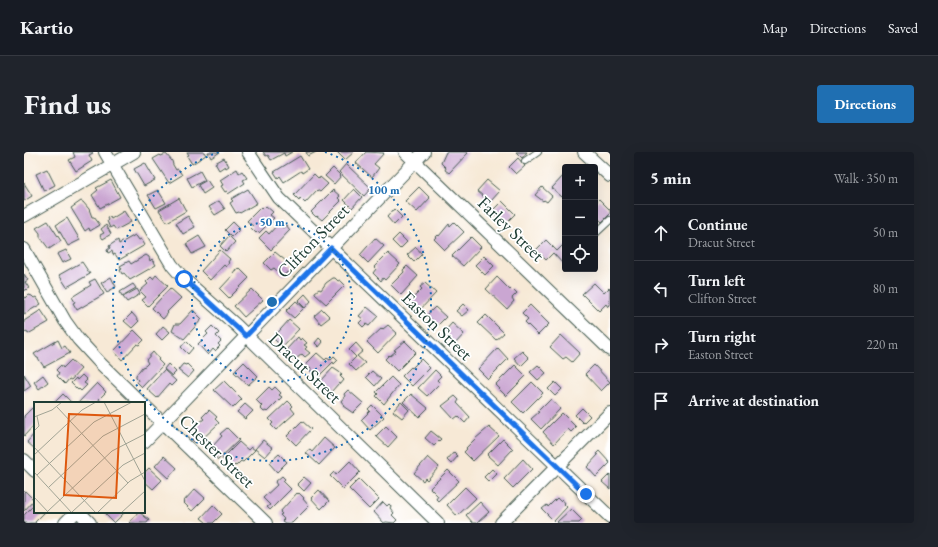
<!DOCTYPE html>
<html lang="en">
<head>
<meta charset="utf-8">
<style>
  :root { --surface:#171b24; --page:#20242c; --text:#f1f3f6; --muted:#9ea1a6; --line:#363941; --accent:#1f6fb2 }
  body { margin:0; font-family:"EB Garamond",serif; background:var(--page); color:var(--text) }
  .controls { position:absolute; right:12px; top:12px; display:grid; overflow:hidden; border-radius:4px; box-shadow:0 4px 16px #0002 }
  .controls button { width:36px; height:36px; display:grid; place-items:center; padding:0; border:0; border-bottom:1px solid var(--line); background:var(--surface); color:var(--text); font:20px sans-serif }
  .stop { position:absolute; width:12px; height:12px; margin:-9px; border:3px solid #1a73e8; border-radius:50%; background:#fff }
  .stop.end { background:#1a73e8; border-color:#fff; box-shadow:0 1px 4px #0008 }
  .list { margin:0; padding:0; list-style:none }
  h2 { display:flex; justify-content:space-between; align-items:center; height:52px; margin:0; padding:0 16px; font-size:17px }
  h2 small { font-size:13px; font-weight:400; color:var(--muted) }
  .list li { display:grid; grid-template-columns:26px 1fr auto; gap:12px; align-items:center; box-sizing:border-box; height:56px; padding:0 16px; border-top:1px solid var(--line) }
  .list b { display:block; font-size:15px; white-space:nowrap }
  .list p { margin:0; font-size:13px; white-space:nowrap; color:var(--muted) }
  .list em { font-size:13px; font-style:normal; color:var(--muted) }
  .icon { flex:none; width:22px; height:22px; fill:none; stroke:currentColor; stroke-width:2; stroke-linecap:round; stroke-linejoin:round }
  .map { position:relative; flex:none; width:586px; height:371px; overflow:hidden; border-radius:4px }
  header { display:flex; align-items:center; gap:24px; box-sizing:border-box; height:56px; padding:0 20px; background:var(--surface); border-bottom:1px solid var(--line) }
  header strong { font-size:19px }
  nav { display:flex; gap:22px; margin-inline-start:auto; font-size:14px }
  .intro { display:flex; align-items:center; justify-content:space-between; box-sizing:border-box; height:96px; padding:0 24px }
  h1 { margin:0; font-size:28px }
  .button { padding:10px 18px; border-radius:4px; background:var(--accent); color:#fff; font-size:14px; font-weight:700 }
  main { display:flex; gap:24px; padding:0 24px }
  aside { flex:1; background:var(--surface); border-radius:4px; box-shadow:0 4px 16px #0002 }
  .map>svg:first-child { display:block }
  .building { fill:#caa6d2 }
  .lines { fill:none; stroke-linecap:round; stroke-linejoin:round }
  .service-casing { stroke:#3f574c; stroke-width:8 }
  .minor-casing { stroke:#3f574c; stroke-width:14 }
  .service { stroke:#fff; stroke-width:6 }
  .minor { stroke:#fff; stroke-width:12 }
  .route { stroke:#1a73e8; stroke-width:5 }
  .ring { fill:none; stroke:#1f6fb2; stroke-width:2; stroke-dasharray:2 4 }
  .labels { text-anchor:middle; stroke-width:3.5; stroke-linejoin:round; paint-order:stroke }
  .street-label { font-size:18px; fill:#1f3d34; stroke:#fff }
  .inset-road { fill:none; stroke:#a1a495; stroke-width:1 }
  .view { fill:#de580e; fill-opacity:0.15; stroke:#de580e; stroke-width:2 }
  .inset-edge { fill:none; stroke:#1f3d34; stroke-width:2 }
  .centre { fill:#1f6fb2; stroke:#fff; stroke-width:2 }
  .ring-label { font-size:12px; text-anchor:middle; font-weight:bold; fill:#1f6fb2; stroke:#fff; stroke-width:3.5; stroke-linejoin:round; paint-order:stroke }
</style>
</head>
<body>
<header>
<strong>Kartio</strong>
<nav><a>Map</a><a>Directions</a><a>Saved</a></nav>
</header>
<div class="intro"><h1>Find us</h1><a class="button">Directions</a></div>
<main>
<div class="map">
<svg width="586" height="371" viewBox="0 0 586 371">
  <rect width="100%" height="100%" fill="#fff"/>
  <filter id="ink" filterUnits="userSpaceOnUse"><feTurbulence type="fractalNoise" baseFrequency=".025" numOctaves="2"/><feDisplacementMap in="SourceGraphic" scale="8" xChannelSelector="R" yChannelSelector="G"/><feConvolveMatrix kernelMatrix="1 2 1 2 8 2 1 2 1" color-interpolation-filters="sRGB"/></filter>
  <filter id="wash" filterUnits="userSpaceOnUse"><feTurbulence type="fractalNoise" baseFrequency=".012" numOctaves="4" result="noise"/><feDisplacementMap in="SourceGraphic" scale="16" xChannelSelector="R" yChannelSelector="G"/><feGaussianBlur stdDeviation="0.9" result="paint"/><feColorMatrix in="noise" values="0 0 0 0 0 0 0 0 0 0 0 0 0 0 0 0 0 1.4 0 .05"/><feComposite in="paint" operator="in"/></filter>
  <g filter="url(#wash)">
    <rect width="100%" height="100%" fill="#f7e9d6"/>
    <g id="blocks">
      <path class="building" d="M49,0H68L69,1L65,3L68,9L52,19L45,8L51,5Z
        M163,0H180L182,3L168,12L163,4L165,3Z
        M184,0H196L187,6Z
        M239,0H268L261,4L260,1L247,8L244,3L242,4Z
        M282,0H292L284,4Z
        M313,0H330L321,8Z
        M342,0L360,1L350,12L355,16L348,25L332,11Z
        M422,0H442L444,1L425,21L421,18L422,16L417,11Z
        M492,0H503L498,6Z
        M142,2L148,9L149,13L152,18L154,17L158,23L145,31L129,7L136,3L137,4Z
        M276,4L284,17L278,21L277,19L260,30L256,24L254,26L250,20Z
        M200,6L205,14L202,16L201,14L195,18L191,11Z
        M494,6L501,14L492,22L485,15Z
        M121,11L131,28L120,34L110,17Z
        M322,12L347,36L340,44L315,20Z
        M309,16L317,24L310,32L301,24Z
        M23,17L31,33L20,39L12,22Z
        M213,17L215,21L218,19L223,26L219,28L221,31L204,42L203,39L201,40L197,34L199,33L196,28Z
        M176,19L181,28L168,35L163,26Z
        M290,22L295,27L296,25L304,32L296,40L293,38L281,51L276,46L275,48L270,43Z
        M541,22V43L538,45L528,36Z
        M87,28L96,45L76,56L68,43L74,38L72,36Z
        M183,28L188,36L179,42L174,33Z
        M463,28L476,39L466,50L453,39Z
        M0,31L8,44L0,49Z
        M395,35L406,46L393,60L381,49Z
        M518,35L528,44L523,50L520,48L519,49L511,43Z
        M224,37L233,51L216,61L215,60L212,61L206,51L209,49L207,47Z
        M330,37L338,45L328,56L320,48Z
        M134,38L142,51L132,56L124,43Z
        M309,38L316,44L314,46L317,49L298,68L293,64L292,65L287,60Z
        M155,46L162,59L143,70L135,58Z
        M575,47L586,58V62L578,70L571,63V51Z
        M57,49L59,50L65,57L68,65H70L76,73L66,79L65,76L61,79L47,56Z
        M195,49L201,57L191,63L185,55Z
        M478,49L491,62L481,72L468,59Z
        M242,54L249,60L246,63L250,66L235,81L234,79L232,81L227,76L229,74L223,69L237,55L239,57Z
        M370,57L378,65L370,73L363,65Z
        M100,59L107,70L92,78L89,74L86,76L83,69L84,68L83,66L86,65L87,67Z
        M164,64L171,75L159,82L152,71Z
        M43,66L56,88L44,94L32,73Z
        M24,69L37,89L25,97L16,85V81L12,76Z
        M209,70L216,77L208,85L201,78Z
        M430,70L440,80L421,98L410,87L414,83L415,84L425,72L426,74Z
        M254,72L257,73L259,76L262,73L266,78L247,98L235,86L242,79L245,82Z
        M82,73L87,82L79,87L76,83L80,81L77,77Z
        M375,82L383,90L376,97L368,89Z
        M111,83L113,85L115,88L117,87L121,93L95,108L91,102L89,103L88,99L84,101L83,98L86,96L85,94L94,88L95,92Z
        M175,84L182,95L168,102L162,92Z
        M205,84L211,90L202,100L196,94Z
        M447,85L457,95L439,114L428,104Z
        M351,86L360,94L344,111L336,103Z
        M522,88L533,99L540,92L541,93L540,113L529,101L522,108L512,98Z
        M392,95L398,102L390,110L383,103Z
        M42,98L47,107L38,111L33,102Z
        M196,98L206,107L204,110L205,111L202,115L200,113L186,128L177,119Z
        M251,100L262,109L269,118L265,121L263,120L261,123H258L250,116L247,118L240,111Z
        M364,101L376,112L361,128L359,126L357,129L349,121L352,117L350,115Z
        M122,103L125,105L126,109L128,107L132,113L106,128L100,121L98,122L96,118L98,117L96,114L105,109L107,112Z
        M460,104L470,114L461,123L451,113Z
        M58,110L66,122L43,135L35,123Z
        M383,114L394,124L377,143L367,133L380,120L379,118Z
        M215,116L225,126L205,146L196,137L210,122L209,121L212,117L213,119Z
        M0,122L4,128L1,130L5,136L0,139Z
        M132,123L144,134L124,154L118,148L122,145L116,139L124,132L122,130L127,125L129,127Z
        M87,125L92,135L83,140L77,131Z
        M473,125L486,138L488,136L493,141L488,146L490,149L483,157L462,137Z
        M309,126H311L314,129L316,128L321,133L302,152L291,142V140L295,137L297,138L302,131Z
        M71,127L80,142L53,158L49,151L51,150L48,145L67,133L65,130Z
        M401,131L412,141L394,160L385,150L398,137L396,135Z
        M570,131L580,141L585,136L586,137V153L584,155L582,152L575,159L558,142Z
        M109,132L112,136L98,144L96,140Z
        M146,136L157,146L143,160L144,161L139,167L128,156Z
        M113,137L116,142L103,150L99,145Z
        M228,137L239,148L220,165L210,154Z
        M281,142L287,149L281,156L274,149Z
        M5,143L8,144L10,146L12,145L17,152L0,162V145L2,146Z
        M272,149L280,156L270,166L262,159Z
        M439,152L445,158L438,164L432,159Z
        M506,153L525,172L514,183L501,170L504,167L498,161Z
        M343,155L354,164L345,174L342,172L339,175L335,171L339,167L335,164Z
        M411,155L422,165L413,174L406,170L408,168L403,163Z
        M298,157L306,165L297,172L290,164Z
        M17,158L25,170L4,182L3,179L1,180L0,178V169Z
        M169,158L178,167L160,187L148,179L151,172H156Z
        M108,161L115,169L108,176L100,169Z
        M462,163L480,181L472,188L454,171Z
        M265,168L275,177L258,195L249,186Z
        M428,171L440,182L431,192L423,186L425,185L420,180Z
        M364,173L373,181L354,201L343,190L358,176L359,177Z
        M139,174L146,180L138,188L132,182Z
        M188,174L195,181L192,184L197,189L194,192L196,194L191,199L189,197L184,203L174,192L184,182L182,180Z
        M110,178L120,188L115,193L113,192L98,208L90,199Z
        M537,183L556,201L548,210L542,205L539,207L526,195Z
        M274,185L276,188L278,186L283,191L280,193L283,195L281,197L286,201L281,205L278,202L272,207L262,198Z
        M295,186L299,190L295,195L291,191Z
        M34,188L38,196L41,194L46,201L20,215L14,206H13L10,202Z
        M162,189L169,196L164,202L157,195Z
        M381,189L392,200L373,219L361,207L365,203L366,204L372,199L370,198Z
        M332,191L339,199L333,204L341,211L332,219L325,212L332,205L325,198Z
        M474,196L484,207L464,227L454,217Z
        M498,199L505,206L497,214L490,206Z
        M129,200L135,207L134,208L139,213L118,235L113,230L114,228L112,226V223L118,215L121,214L124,211L122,208Z
        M293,201L301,208L303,206L306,208L310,204L314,208L310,212L309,210L295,224L286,218L287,216L282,212Z
        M397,207L406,216L388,234L378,224L387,215L388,216Z
        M47,208L57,217L47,228L45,227L41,232L33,224L35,221L32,218L37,213L39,216Z
        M220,210L234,224L224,233L210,220Z
        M144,212L152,220L148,224L140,217Z
        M159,212L162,213L163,212L170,219L164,226L154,218Z
        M491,213L502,224L482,244L471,233Z
        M514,213L522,221L514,228L506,220Z
        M570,213L586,230L577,239L561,222Z
        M309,216L318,222L316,224L320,228L316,233L315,231L307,240L296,230Z
        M140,218L152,229L147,234L145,232L133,246L123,237Z
        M411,218L417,224L413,228L416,231L403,244L394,236Z
        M348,219L357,227L351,234L342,225Z
        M0,222L7,234L0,239Z
        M19,223L24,230L15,237L10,230Z
        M58,223L63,228L60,231L63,233L57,239L55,237L54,238L47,231L52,226L53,228Z
        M367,225L375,233L360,252L352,244L354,242L352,240Z
        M200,229L218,247L209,256L190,238Z
        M508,230L519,241L499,261L488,250Z
        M531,230L538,237L531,244L524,237Z
        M73,231L82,240L75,247L76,249L74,251H54Z
        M245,235L248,238L251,235L257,241L255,243L258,245L243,260L242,259L240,260L236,256L238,254L232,248Z
        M324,238L339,251L329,261L319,254L320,253L317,249L321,244L320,242Z
        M39,242L48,251H30Z
        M387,242L404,256L395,265L379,250Z
        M431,244L435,248L433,251L446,265L441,271L434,264L430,267L418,254Z
        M527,247L536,257L517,277L507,267L515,260L513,259L519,253L520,254Z
        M264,249L269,254L267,256L271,261L252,278L247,273L249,271L245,267Z
        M377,250L385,258L378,266L369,259Z
        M221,252L229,259L221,267L213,260Z
        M348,253L360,265L346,278L337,268L346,259L344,257Z
        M8,256L11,258V272L0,284V264Z
        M558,256L566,264L559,271L551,263Z
        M185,258L193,265L191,267L195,271L174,291L173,290L171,291L168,288L171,285L167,281L172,276L171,274L180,267L178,265Z
        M538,261L552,275L547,280L544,277L530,292L519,280Z
        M278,269L287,277L272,293L263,284Z
        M362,274L373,285L364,295L352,284Z
        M465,275L475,284L449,309L440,300L443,297L442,296L450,288L451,289L452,288L451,287Z
        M203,276L215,288L194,308L189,302L191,300L187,296L198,284L196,282Z
        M407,279L417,287L410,294L401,286Z
        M11,281V297L3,290Z
        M300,286L311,296L295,313L282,301L286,298L288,300Z
        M479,287L489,297L474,313L463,303Z
        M239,288L249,296L241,305L231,297Z
        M215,290L224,298L227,295L231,298L219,310L217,309L212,314L211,313L208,316L198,307Z
        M575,299L586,311L572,325L563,315L574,303L572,302Z
        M430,300L434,304L427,312L423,308Z
        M255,302L263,310L253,320L245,311Z
        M140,304L153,316L144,326L131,314Z
        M404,305L415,315L403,328L401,326L399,329L390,321Z
        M499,307L508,317L489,336L480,327Z
        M326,309L336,320L319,337L306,324L310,320L312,323Z
        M125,316L138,328L129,337L120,329V321Z
        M468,317L473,322L465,330L460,325Z
        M424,318L435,329L414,349L412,347L414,344L406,336Z
        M586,322V337L578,330Z
        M258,324L261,327L259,329L267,337L246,358L243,355L246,353L239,346L253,333L251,330Z
        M280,325L287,331L280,339L273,332Z
        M335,327L355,347L345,357L325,337Z
        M441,335L452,346L433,364L423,353Z
        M171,337L181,346L168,359L159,350Z
        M295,338L305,349L297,357L287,346Z
        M1,339L10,348L0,359V340Z
        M273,341L274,342L275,341L280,346L279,347L285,354L268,371H261L258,369L260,367L256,363L258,362L256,360Z
        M533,346L536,349L538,347L541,351L540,352L543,355L530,369L518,357L523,353L524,355Z
        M359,350L363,354L365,352L367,354L366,356L370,361L368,363L373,368L370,371L362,370L360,371L350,360Z
        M456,350L465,360L453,371H449L442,363Z
        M11,352V360H21L11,370L12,371H0V363Z
        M189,353L198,362L189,371H183L177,366Z
        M547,357L558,368L555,371H534L533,370Z
        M82,360H101L90,371L81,362Z
        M115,360L125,368L123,371H105Z"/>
    </g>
  </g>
  <g filter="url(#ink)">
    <use href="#blocks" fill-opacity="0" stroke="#3f574c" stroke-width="1"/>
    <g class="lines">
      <g class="service-casing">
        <path id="service" d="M501,9L514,0
          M571,82L586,68"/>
      </g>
      <g class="minor-casing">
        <path id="minor" d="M81,0L148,113L160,127L213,174L414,371
          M224,0L255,46L586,365
          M381,0L586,198
          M560,0L586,24
          M0,64L110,0
          M0,97L41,169L54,187L76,211L117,251
          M120,253L242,371
          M120,290L400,0
          M0,308L11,319
          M55,360L66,371
          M41,371L52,360
          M477,371L586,261"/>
      </g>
      <use href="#service" class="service"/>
      <use href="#minor" class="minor"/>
    </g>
  </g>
  <g class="lines" filter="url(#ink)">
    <path class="route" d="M160,127L222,184L307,96L562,342"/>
  </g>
  <g class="ring">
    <circle cx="248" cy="150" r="80"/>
    <path d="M301 0A159 159 0 1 1 195 0"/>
  </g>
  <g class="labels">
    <g class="street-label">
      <text transform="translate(487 77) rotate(44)" y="6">Farley Street</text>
      <text transform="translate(289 89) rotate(-46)" y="6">Clifton Street</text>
      <text transform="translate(413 174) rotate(44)" y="6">Easton Street</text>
      <text transform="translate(281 216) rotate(44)" y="6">Dracut Street</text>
      <text transform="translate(193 299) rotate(44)" y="6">Chester Street</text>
    </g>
  </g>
  <g transform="translate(10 250)">
    <rect width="111" height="111" fill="#f7e9d6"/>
    <path class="inset-road" d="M70,0L111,79M23,5L94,81M0,15L18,8L28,0M0,29L5,24L3,14M0,45L62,111M0,53L48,8L62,0M0,70L38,111M3,73L60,20L98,0M15,85L69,34L111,12M0,95L15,111M14,109L78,49L111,32M38,110L89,63L111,51M63,111L96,79L111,70M87,111L111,89"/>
    <path class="view" d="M35,12L86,14L82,96L30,93Z"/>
    <rect width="111" height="111" class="inset-edge"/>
  </g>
  <circle cx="248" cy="150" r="6" class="centre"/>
  <g class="ring-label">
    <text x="360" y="42">100 m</text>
    <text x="248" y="74">50 m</text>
  </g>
</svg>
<div class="controls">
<button>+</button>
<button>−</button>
<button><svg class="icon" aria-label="locate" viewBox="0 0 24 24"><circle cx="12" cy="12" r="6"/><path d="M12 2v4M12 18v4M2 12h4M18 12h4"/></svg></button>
</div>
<div class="stop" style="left:160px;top:127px"></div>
<div class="stop end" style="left:562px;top:342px"></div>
</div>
<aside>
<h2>5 min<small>Walk · 350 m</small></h2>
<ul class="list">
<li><svg class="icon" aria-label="ahead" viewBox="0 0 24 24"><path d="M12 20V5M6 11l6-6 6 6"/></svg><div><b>Continue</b><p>Dracut Street</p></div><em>50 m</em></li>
<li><svg class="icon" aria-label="left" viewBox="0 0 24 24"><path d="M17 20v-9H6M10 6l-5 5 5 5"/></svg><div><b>Turn left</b><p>Clifton Street</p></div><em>80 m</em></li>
<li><svg class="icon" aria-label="right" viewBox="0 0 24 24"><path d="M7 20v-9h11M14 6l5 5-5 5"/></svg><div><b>Turn right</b><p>Easton Street</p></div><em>220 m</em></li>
<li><svg class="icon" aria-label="arrive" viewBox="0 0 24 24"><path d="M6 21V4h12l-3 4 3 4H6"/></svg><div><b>Arrive at destination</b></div></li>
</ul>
</aside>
</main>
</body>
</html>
